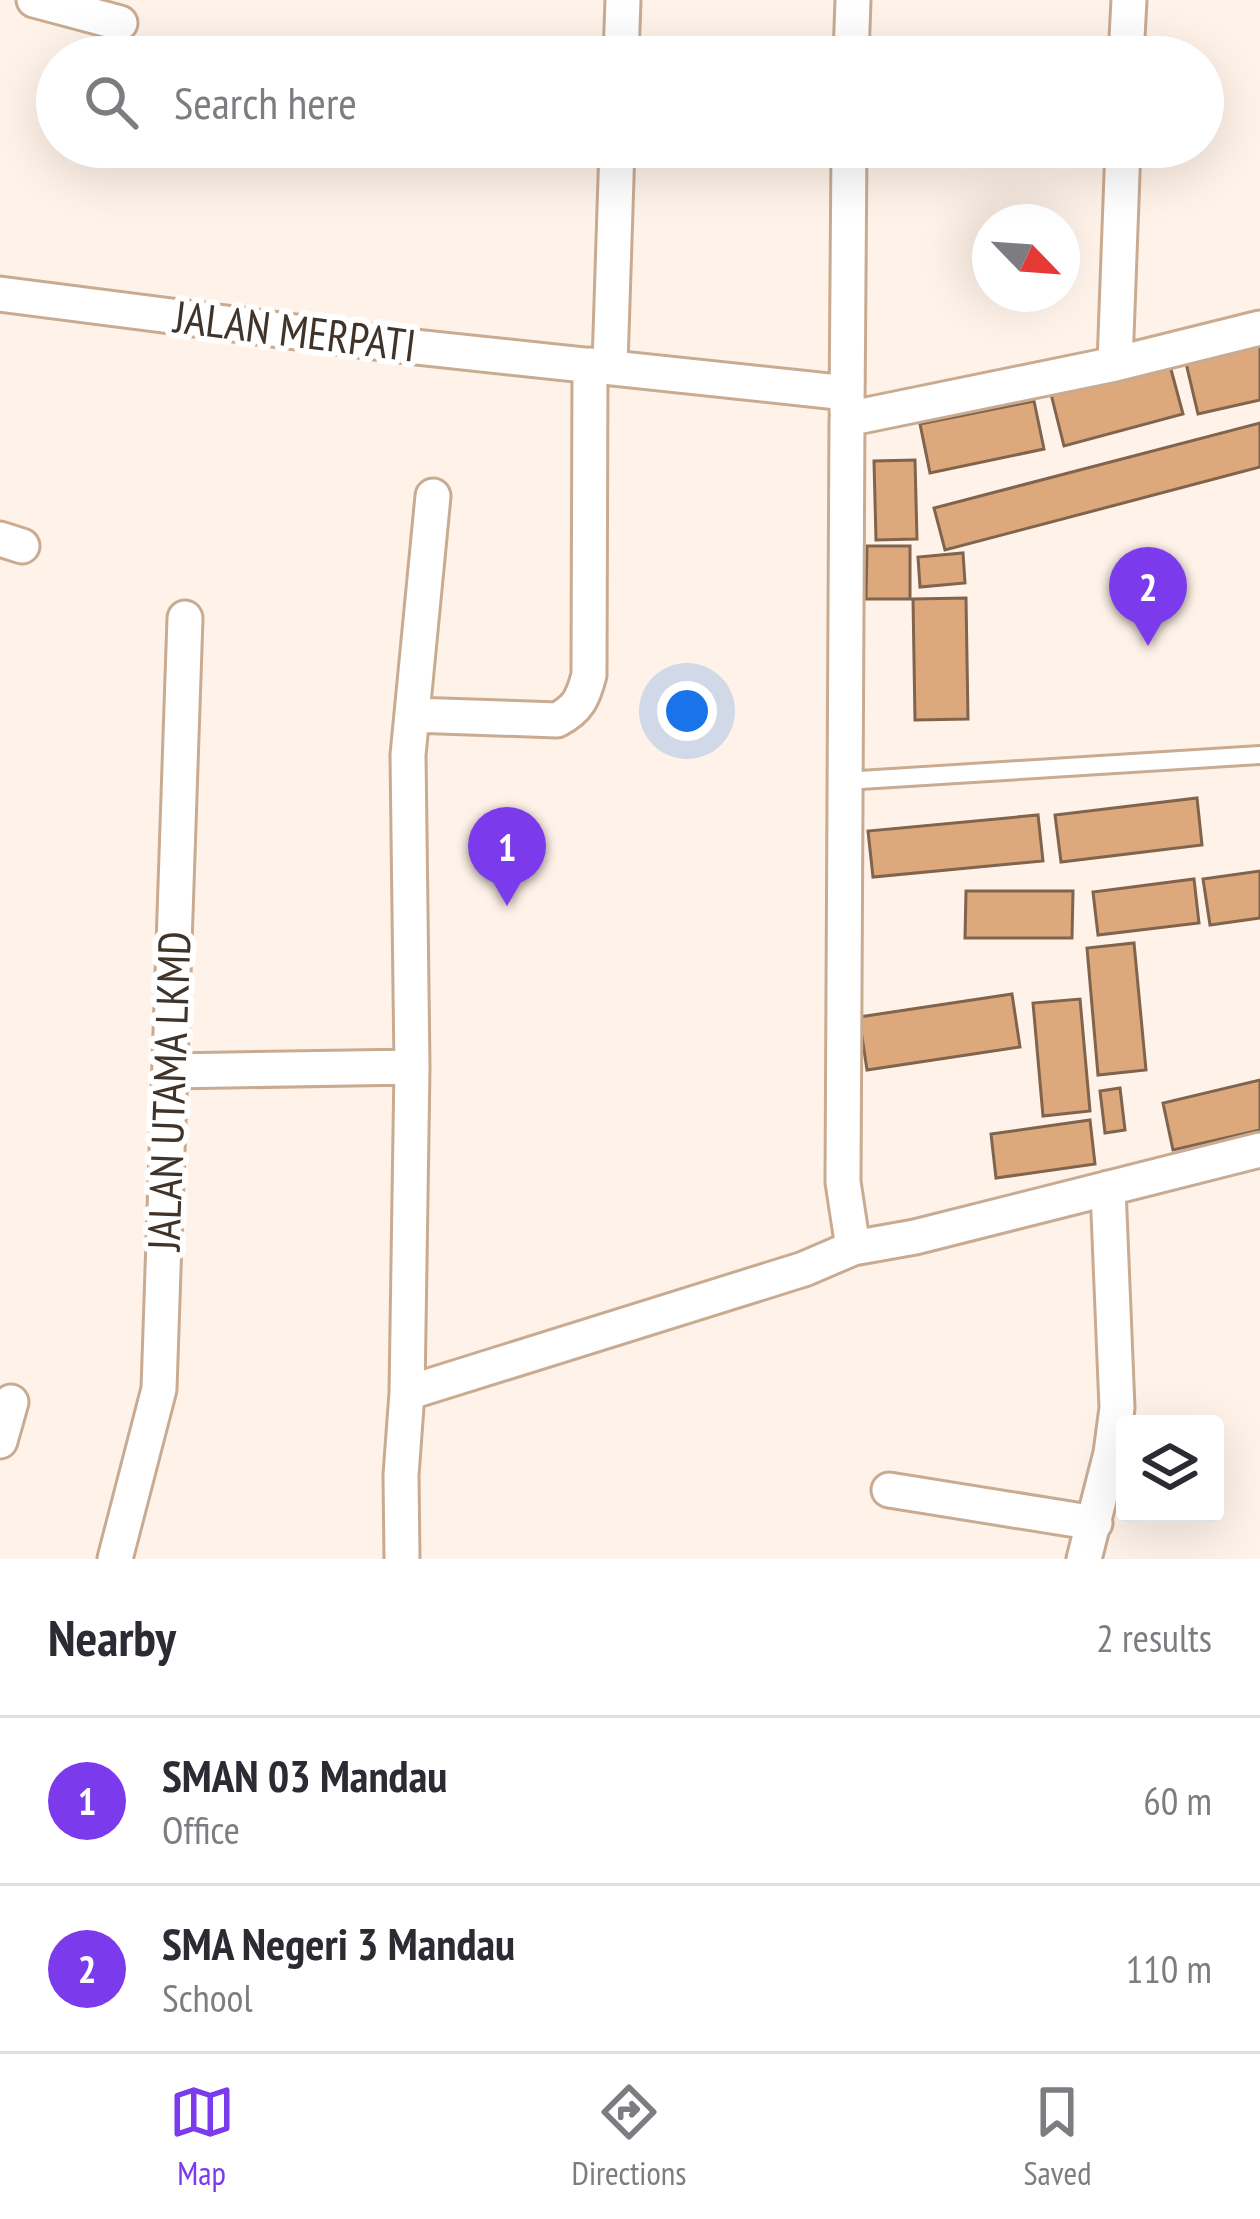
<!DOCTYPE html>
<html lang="en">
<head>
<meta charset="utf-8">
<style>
  :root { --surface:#fff; --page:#f7f7f7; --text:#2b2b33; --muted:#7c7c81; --line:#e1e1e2; --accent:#7c3aed }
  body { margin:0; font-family:"PT Sans Narrow",sans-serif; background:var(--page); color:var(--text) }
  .controls { position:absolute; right:36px; bottom:36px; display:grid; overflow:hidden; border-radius:12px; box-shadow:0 12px 48px #0002 }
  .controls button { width:108px; height:108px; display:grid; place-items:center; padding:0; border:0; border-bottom:3px solid var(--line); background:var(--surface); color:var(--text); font:60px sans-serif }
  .compass { position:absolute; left:972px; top:204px; width:108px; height:108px; border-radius:50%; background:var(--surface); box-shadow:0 12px 48px #0002; rotate:115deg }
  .you { position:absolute; left:687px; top:711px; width:42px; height:42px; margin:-30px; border:9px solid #fff; border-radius:50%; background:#1a73e8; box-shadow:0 0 0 18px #1a73e833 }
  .badge { display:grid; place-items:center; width:78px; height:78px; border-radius:50%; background:var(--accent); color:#fff; font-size:39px; font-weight:700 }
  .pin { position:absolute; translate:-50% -99px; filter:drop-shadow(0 3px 6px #0008) }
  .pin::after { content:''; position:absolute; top:63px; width:42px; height:36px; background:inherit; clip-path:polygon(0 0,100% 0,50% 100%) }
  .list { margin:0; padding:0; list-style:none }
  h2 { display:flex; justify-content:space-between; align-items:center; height:156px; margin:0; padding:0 48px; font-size:51px }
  h2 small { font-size:39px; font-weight:400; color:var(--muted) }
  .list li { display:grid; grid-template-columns:78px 1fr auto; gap:36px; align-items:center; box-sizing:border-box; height:168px; padding:0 48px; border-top:3px solid var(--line) }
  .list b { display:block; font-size:45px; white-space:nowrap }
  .list p { margin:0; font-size:39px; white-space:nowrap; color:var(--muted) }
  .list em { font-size:39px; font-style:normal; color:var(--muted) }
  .icon { flex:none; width:66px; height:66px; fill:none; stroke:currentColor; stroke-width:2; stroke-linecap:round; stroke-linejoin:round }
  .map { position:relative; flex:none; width:1260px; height:1559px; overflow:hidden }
  .search { position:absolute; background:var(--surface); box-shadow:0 12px 48px #0002; left:36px; right:36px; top:36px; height:132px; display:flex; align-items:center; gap:30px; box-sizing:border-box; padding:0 42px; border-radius:66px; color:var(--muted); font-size:45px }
  .sheet { height:492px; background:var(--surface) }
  nav { display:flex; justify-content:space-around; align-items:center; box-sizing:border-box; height:168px; border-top:3px solid var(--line); background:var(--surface); font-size:33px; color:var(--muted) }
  nav a { display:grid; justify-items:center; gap:6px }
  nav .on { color:var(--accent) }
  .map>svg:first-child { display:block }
  .building { fill:#dca87c; stroke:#80644d; stroke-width:3 }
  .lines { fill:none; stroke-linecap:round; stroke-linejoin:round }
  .service-casing { stroke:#c9ab92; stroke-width:22 }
  .minor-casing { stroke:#c9ab92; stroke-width:39 }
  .service { stroke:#fff; stroke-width:16 }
  .minor { stroke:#fff; stroke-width:33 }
  .labels { text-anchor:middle; stroke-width:12; stroke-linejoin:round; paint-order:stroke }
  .street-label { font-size:45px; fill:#40342a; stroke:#fff }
</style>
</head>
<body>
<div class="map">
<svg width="1260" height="1559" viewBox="0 0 1260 1559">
  <rect width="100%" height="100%" fill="#fff2e8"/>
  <path class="building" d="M1260,342V400L1198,414L1185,359Z
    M1169,362L1183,414L1064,446L1051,394Z
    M1034,401L1044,449L930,473L920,424Z
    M1260,423V467L945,550L934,508Z
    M915,460L917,539L876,540L874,461Z
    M867,546H910V599H866Z
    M963,553L965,583L920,587L918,557Z
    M966,598L968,719L915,720L913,599Z
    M1197,798L1202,845L1061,862L1055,815Z
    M1038,815L1043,861L873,877L868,831Z
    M1260,871V918L1210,925L1203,879Z
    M1194,879L1199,923L1098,935L1093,892Z
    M966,891H1073L1072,938H965Z
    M1134,943L1146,1070L1098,1075L1087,948Z
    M1012,994L1020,1047L867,1070L859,1017Z
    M1080,999L1090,1111L1043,1116L1033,1003Z
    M1260,1080V1130L1173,1150L1163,1103Z
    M1120,1088L1125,1130L1105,1133L1100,1091Z
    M1090,1120L1095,1164L996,1178L991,1134Z"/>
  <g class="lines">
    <g class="service-casing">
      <path id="service" d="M844,781L1260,755"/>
    </g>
    <g class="minor-casing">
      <path id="minor" d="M34,0L120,23
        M621,57L623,0
        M851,57L853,0
        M1126,57L1129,0
        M0,294L397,345L847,393
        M1260,328L1115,364L847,419L843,1182L853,1248L915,1237L1260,1150
        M1115,364L1123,147
        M610,365L617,147
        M847,411L849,147
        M0,539L22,546
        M412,715L557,720C578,709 583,698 589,675L590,365
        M171,1071L412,1067
        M407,1393L412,1067L408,755L433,496
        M0,1441L11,1402
        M889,1490L1095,1523
        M115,1559L159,1389L185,618
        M402,1559L401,1475L407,1393L804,1269L853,1248
        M1084,1559L1111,1453L1117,1408L1108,1188"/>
    </g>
    <use href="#service" class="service"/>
    <use href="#minor" class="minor"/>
  </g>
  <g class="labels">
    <g class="street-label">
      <text transform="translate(295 331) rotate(7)" y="16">JALAN MERPATI</text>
      <text transform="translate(169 1091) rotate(-88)" y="16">JALAN UTAMA LKMD</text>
    </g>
  </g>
</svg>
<div class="controls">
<button><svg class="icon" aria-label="layers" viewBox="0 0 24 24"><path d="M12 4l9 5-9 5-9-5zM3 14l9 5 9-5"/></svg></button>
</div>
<svg class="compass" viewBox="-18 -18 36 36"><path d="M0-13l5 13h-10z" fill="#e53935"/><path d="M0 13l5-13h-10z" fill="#7c7c81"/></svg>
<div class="you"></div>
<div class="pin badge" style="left:507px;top:906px">1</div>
<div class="pin badge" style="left:1148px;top:646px">2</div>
<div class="search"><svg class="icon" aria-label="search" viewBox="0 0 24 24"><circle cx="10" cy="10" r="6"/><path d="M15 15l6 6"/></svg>Search here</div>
</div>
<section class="sheet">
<h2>Nearby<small>2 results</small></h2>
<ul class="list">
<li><span class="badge">1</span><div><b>SMAN 03 Mandau</b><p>Office</p></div><em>60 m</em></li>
<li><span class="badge">2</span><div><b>SMA Negeri 3 Mandau</b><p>School</p></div><em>110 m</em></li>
</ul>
</section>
<nav>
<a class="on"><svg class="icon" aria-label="map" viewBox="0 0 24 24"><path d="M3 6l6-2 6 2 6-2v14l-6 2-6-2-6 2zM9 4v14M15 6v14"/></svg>Map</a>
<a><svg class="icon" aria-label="directions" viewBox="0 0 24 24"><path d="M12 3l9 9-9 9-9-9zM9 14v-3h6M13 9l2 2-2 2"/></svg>Directions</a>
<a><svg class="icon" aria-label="saved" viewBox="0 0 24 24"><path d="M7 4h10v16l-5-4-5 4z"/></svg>Saved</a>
</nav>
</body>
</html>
